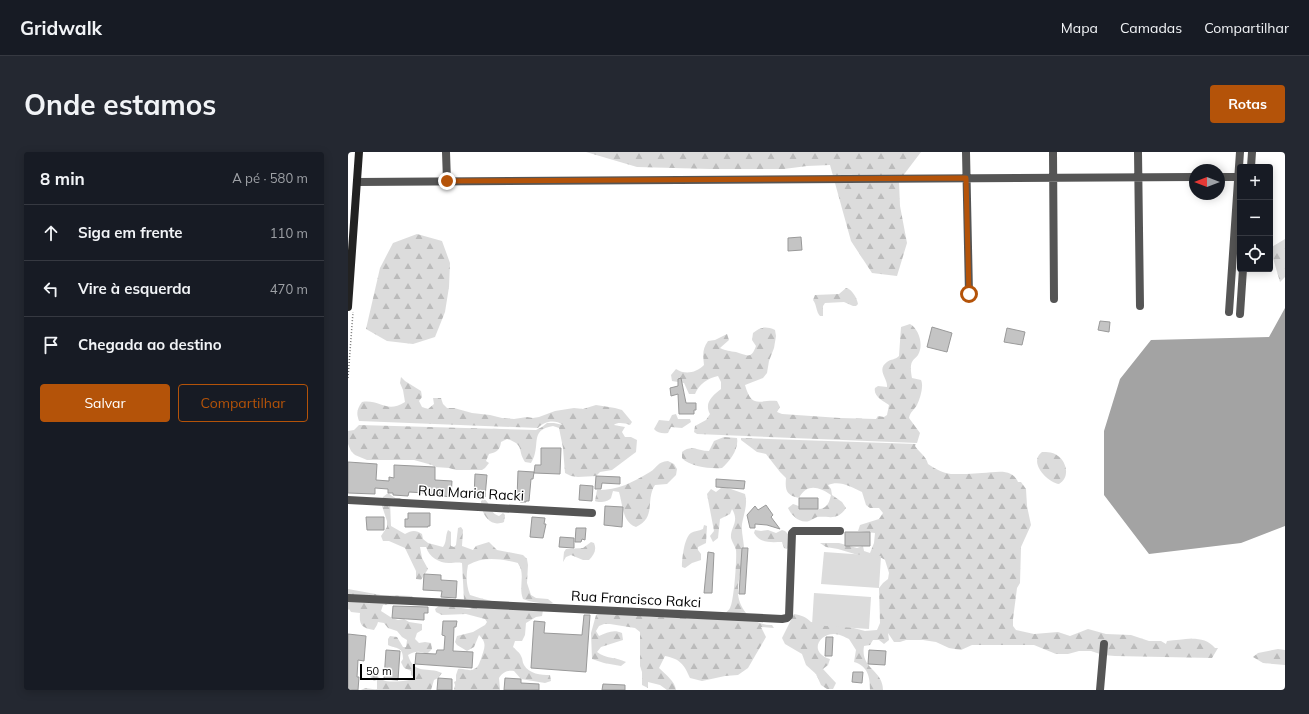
<!DOCTYPE html>
<html lang="pt">
<head>
<meta charset="utf-8">
<style>
  :root { --surface:#171b24; --page:#242831; --text:#f1f3f6; --muted:#9ea1a6; --line:#363941; --accent:#b45309 }
  body { margin:0; font-family:Mulish,sans-serif; background:var(--page); color:var(--text) }
  .controls { position:absolute; right:12px; top:12px; display:grid; overflow:hidden; border-radius:4px; box-shadow:0 2px 10px #0003 }
  .controls button { width:36px; height:36px; display:grid; place-items:center; padding:0; border:0; border-bottom:1px solid var(--line); background:var(--surface); color:var(--text); font:20px sans-serif }
  .compass { position:absolute; left:841px; top:12px; width:36px; height:36px; border-radius:50%; background:var(--surface); box-shadow:0 2px 10px #0003; rotate:270deg }
  .scale { position:absolute; left:12px; bottom:10px; width:55px; box-sizing:border-box; padding-left:4px; border:2px solid #000; border-top:0; font-size:11px; line-height:14px; white-space:nowrap; color:#000; -webkit-text-stroke:3px #fff; paint-order:stroke }
  .stop { position:absolute; width:12px; height:12px; margin:-9px; border:3px solid #b45309; border-radius:50%; background:#fff }
  .stop.end { background:#b45309; border-color:#fff; box-shadow:0 1px 4px #0008 }
  .list { margin:0; padding:0; list-style:none }
  h2 { display:flex; justify-content:space-between; align-items:center; height:52px; margin:0; padding:0 16px; font-size:17px }
  h2 small { font-size:13px; font-weight:400; color:var(--muted) }
  .list li { display:grid; grid-template-columns:26px 1fr auto; gap:12px; align-items:center; box-sizing:border-box; height:56px; padding:0 16px; border-top:1px solid var(--line) }
  .list b { display:block; font-size:15px; white-space:nowrap }
  .list em { font-size:13px; font-style:normal; color:var(--muted) }
  .actions { display:flex; gap:8px; padding:12px 16px }
  .actions a { flex:1; padding:9px 0; border:1px solid var(--accent); border-radius:4px; text-align:center; font-size:14px; color:var(--accent) }
  .actions .main { background:var(--accent); color:#fff }
  .icon { flex:none; width:22px; height:22px; fill:none; stroke:currentColor; stroke-width:2; stroke-linecap:round; stroke-linejoin:round }
  .map { position:relative; flex:none; width:937px; height:538px; overflow:hidden; border-radius:4px }
  header { display:flex; align-items:center; gap:24px; box-sizing:border-box; height:56px; padding:0 20px; background:var(--surface); border-bottom:1px solid var(--line) }
  header strong { font-size:19px }
  nav { display:flex; gap:22px; margin-inline-start:auto; font-size:14px }
  .intro { display:flex; align-items:center; justify-content:space-between; box-sizing:border-box; height:96px; padding:0 24px }
  h1 { margin:0; font-size:28px }
  .button { padding:10px 18px; border-radius:4px; background:var(--accent); color:#fff; font-size:14px; font-weight:700 }
  main { display:flex; gap:24px; padding:0 24px }
  aside { flex:1; background:var(--surface); border-radius:4px; box-shadow:0 2px 10px #0003 }
  .map>svg:first-child { display:block }
  .forest { fill:url(#forest-firs) }
  .garden { fill:#dcdcdc }
  .water { fill:#a3a3a3 }
  .building { fill:#c4c4c4; stroke:#999 }
  .lines { fill:none; stroke-linecap:round; stroke-linejoin:round }
  .path { stroke:#777; stroke-width:1.5; stroke-dasharray:1 2; stroke-linecap:butt }
  .street { stroke:#555; stroke-width:8 }
  .secondary { stroke:#222; stroke-width:8 }
  .route { stroke:#b45309; stroke-width:5 }
  .labels { text-anchor:middle; stroke-width:3; stroke-linejoin:round; paint-order:stroke }
  .street-label { font-size:14px; fill:#000; stroke:#fff }
</style>
</head>
<body>
<header>
<strong>Gridwalk</strong>
<nav><a>Mapa</a><a>Camadas</a><a>Compartilhar</a></nav>
</header>
<div class="intro"><h1>Onde estamos</h1><a class="button">Rotas</a></div>
<main>
<aside>
<h2>8 min<small>A pé · 580 m</small></h2>
<ul class="list">
<li><svg class="icon" aria-label="ahead" viewBox="0 0 24 24"><path d="M12 20V5M6 11l6-6 6 6"/></svg><div><b>Siga em frente</b></div><em>110 m</em></li>
<li><svg class="icon" aria-label="left" viewBox="0 0 24 24"><path d="M17 20v-9H6M10 6l-5 5 5 5"/></svg><div><b>Vire à esquerda</b></div><em>470 m</em></li>
<li><svg class="icon" aria-label="arrive" viewBox="0 0 24 24"><path d="M6 21V4h12l-3 4 3 4H6"/></svg><div><b>Chegada ao destino</b></div></li>
</ul>
<div class="actions"><a class="main">Salvar</a><a>Compartilhar</a></div>
</aside>
<div class="map">
<svg width="937" height="538" viewBox="0 0 937 538">
  <defs>
    <pattern id="forest-firs" width="22" height="20" patternUnits="userSpaceOnUse"><rect width="22" height="20" fill="#dcdcdc"/><path d="M5 1l3.5 6h-7zM16 11l3.5 6h-7z" fill="#bbb"/></pattern>
  </defs>
  <rect width="100%" height="100%" fill="#fff"/>
  <path class="forest" d="M238,0H573L551,29L552,54L559,91L549,124L524,121L503,89L482,13L459,14L436,17H362L289,15Z
    M69,82L94,89L102,111L101,135L97,160L87,185L65,192L39,189L18,177L32,116L45,91Z
    M937,87V125L932,130L922,96Z
    M498,136C504,137 509,146 510,152L508,154H505L496,150L477,151L475,154V164H472C468,160 469,153 465,148L467,143L491,142Z
    M562,172C571,177 576,193 570,203C569,205 565,207 564,210C562,214 563,221 564,226L573,228C576,234 572,247 569,253C566,258 562,260 561,266L572,281L569,291L349,282L346,280L347,274L358,268L362,262C356,251 364,244 373,237V230L370,224C360,226 351,232 347,242H341L336,231L324,229L323,223L328,217C337,223 348,221 356,213C355,204 354,197 360,189L367,188L379,182L381,188L372,196C378,199 382,199 388,200C399,203 403,208 408,194L404,188L405,181C412,175 418,174 427,178L428,184L426,196L421,209L419,221L415,226L397,233C404,258 412,247 429,249L432,255L429,260L434,262L492,266L528,267L530,264L536,265L539,263L541,253C535,249 525,244 527,236L530,234L539,235C540,226 528,218 539,210C543,207 547,208 551,204L553,175Z
    M53,225L57,229L73,239L74,245L71,249L74,255L80,257L86,252L85,246H93L95,252L99,256H106L124,261L142,263L154,266L166,267L179,265L185,266L191,265L207,259L226,256L235,257L248,253L267,256L274,258L284,270L282,273C277,271 269,270 266,273L277,275L274,280L277,285H283L289,288L288,300L264,318L252,320L248,324L230,325L223,324L217,321L215,296L211,276L205,274C180,278 194,294 183,311L177,310C169,298 177,293 159,287L153,290C152,298 149,300 141,302L138,309L141,311L137,316L134,318H108L101,316L87,315L84,313L66,308H19L7,303L3,299L0,292V279L6,278L11,273L188,278L194,275L199,271H206L215,273C207,267 196,269 190,276L11,269C8,261 9,257 14,250C32,247 38,262 57,250L55,238L52,231Z
    M328,262L330,267H342L343,270L334,276L323,275L320,281C315,282 309,281 306,277L311,268L321,269L324,263Z
    M376,285L389,286C391,297 382,309 374,316C363,317 342,315 334,306V300C343,292 351,299 361,299L366,289Z
    M393,286L568,292L567,294C572,301 578,304 580,312C587,317 595,321 603,322C613,322 624,322 634,321C647,321 663,315 670,330H673L678,337L679,354L683,373L673,395L672,431L669,436L665,467V474L668,478L686,482L710,480L722,484L740,477L758,482L783,483L801,489H813L818,492L819,489C836,488 855,482 867,496H870L864,506L767,504L755,503L743,499H731L720,502H708L686,493H624L613,498L601,496L588,490L575,488H558L552,490H546L540,481L541,488L536,492L531,488H525L522,493L516,494C512,517 535,518 535,538H522C522,525 520,514 506,510L508,498L501,487C497,485 491,482 486,482C470,482 461,501 482,507L480,513L475,517L488,531L485,537H479L473,533L468,522L458,513L454,502L437,492L434,486L446,462C453,463 458,465 463,470L498,474L517,479L529,478L532,471L531,436L535,431L540,427L541,421L537,408L532,405L520,406L490,397L478,395L472,391H491L509,396L515,394L516,399L522,401L526,391L527,381L510,379L512,373L531,367L535,361L531,356H522L518,353L514,340C503,335 492,328 480,333L483,337L484,343L494,350L498,356C489,369 483,364 469,365C466,366 464,368 461,369C452,372 443,363 440,356L445,352C453,355 470,360 477,355C481,352 482,347 483,343C471,335 459,331 451,346C438,343 437,338 438,326L432,320L418,302L409,300L393,288Z
    M694,300C699,300 706,300 710,304C719,310 722,326 711,332C699,330 680,310 694,300Z
    M320,309L326,312L329,317L328,323L319,332L307,333C297,348 309,365 288,375C274,370 275,353 271,340L265,339L263,346C260,350 251,351 247,349L249,338C271,338 283,331 302,320C310,315 309,310 320,309Z
    M373,336H380L397,342C400,352 396,361 394,372C393,382 397,392 396,402C395,414 390,426 390,438C389,457 406,474 424,473L426,476L413,475L418,485L400,516L390,523L377,524L354,529L342,526C336,512 332,507 317,504L311,516C317,522 327,529 328,538H319L312,533L300,530V536L294,533V520L292,514V480L287,476L262,472H256L251,474L248,479L251,484C259,481 265,477 274,481L275,488L253,495L249,500C258,507 268,505 278,510L273,514L256,511L244,507L243,481L248,463L253,460L305,465L370,466C374,463 380,460 382,456C386,450 389,406 388,398C387,394 384,390 383,386C382,375 392,370 384,357L382,362L372,367L370,386L365,390L362,384L366,379L359,342L363,337L368,340Z
    M40,341L47,346H54L48,349H42L43,374L57,382C64,378 68,378 74,382L75,387L80,391L95,395C99,390 97,384 100,378L103,380V394L106,395L108,393L110,376L113,375L115,378L114,394L125,398L128,394L141,390L149,398L175,403L179,407L180,413L179,431L183,443L188,446L200,447L205,451C195,452 185,451 175,447C170,434 178,423 170,411C153,407 136,404 120,413C118,423 118,433 122,443C145,451 171,454 195,458L194,464L188,465L178,471L177,483L174,489H167L165,495C167,497 172,501 173,504C175,507 174,510 176,513C181,522 193,523 202,523L203,529L197,531L173,527L166,519C159,518 155,520 151,526L152,538H106L107,533L106,530L108,529V523L110,517C116,516 122,520 126,517C131,515 131,511 133,507C136,496 140,492 131,483L126,495L119,499L109,493L107,490L109,484L125,480L137,473L139,470L137,467L118,462L94,463L88,460L87,457L92,453L120,457L130,455L116,448L114,411C109,410 106,411 101,411C91,411 81,405 78,395H72L74,406L80,417L73,428L68,427V419L57,396L41,389H35L33,384L39,375V369L33,351L35,345Z
    M136,347C143,351 141,361 151,364L155,361L157,363L156,370C142,376 133,362 133,349Z
    M356,373L359,374L358,391L350,395V398L353,402V408L344,411L337,416L334,415C334,407 336,386 343,381C346,379 351,379 355,377Z
    M407,378L413,379L420,378L428,381L434,378L437,379L441,383V394L439,397L436,396L434,390C424,390 412,392 406,381Z
    M243,390L246,391C249,398 246,403 241,408H235L223,403L218,405L215,410L216,400L218,397L235,396Z
    M0,437L33,443L64,444L68,449L51,452L35,453L33,459L44,466L50,468L56,467L61,470L74,472V478L69,481L67,487L71,491L77,490L83,491L84,497L79,502C72,499 67,499 60,503C66,524 80,514 94,521L90,526L86,528L83,538H13C19,534 23,538 29,537V528L26,529C22,526 21,523 22,518C27,520 30,526 35,528C40,531 63,529 67,526L63,523V519C55,515 57,518 53,510L55,507C55,494 48,497 40,493V487L42,484L49,485L55,495H58L59,488L54,485L49,479L40,476L36,471L30,470L29,473L26,478C13,476 11,472 12,461L3,460L1,457L0,458Z
    M930,497L937,498V513L915,511L905,505L910,501Z"/>
  <path class="garden" d="M476,400L533,404L531,436L473,432Z
    M466,441L523,445L521,477L464,473Z"/>
  <path class="water" d="M937,156V374L893,391L801,402L756,343V279L772,227L803,188L921,185Z"/>
  <path class="building" d="M453,85L454,98L440,99V86Z
    M752,169L762,170L761,180L750,178Z
    M584,175L604,181L599,200L579,195Z
    M659,176L677,180L674,193L656,190Z
    M333,226L338,251H348V258H346V262H331L330,242L323,244L322,236L330,234V227Z
    M193,296H213L212,322L186,321L187,313H193Z
    M0,310L29,312L28,328L41,329V325L46,326V313L87,315V328L104,329L103,345L95,344V342L61,340L60,344L45,343V341H40V337L27,336V342L0,341Z
    M170,319L186,320L185,327H183L181,349H178V350H172L173,347L169,346Z
    M127,322L139,323L137,345H133V347L126,346Z
    M248,324L272,325V332L254,331L253,337H247Z
    M368,327L397,329L396,337L368,335Z
    M232,333L245,334L244,349L231,348Z
    M451,346H470V357H451Z
    M418,353L425,363L423,365L432,377L419,373L407,372V376H402L399,363L407,354L410,358Z
    M257,354L275,355L274,375L256,373Z
    M60,361H82V374H80V375H57V367H60Z
    M18,365H36V378H19Z
    M184,365L197,366L196,372H198L195,386L182,385Z
    M228,376H238L237,388L234,387L233,390H227Z
    M497,380H522V394H497Z
    M212,385L226,386V396L211,395Z
    M394,396H400L397,442H391Z
    M360,400L366,401L364,441H356Z
    M76,422L93,423V428L109,429L108,446L93,445L94,439L75,438Z
    M45,454L80,455V461H76V468L44,466Z
    M236,463H242L238,520L183,516L186,469L197,470L196,481L234,483Z
    M95,469H109L108,475H106L105,499L125,500L124,516L67,512L68,501L88,502L89,498H96L97,484L94,483Z
    M0,482L18,484L16,509L10,508L9,525H11L10,538H0Z
    M478,485H485L484,504H477Z
    M38,498L52,499L50,528L36,527Z
    M521,498L538,499L537,513L520,512Z
    M505,520H515L514,531L504,530Z
    M90,526L104,527V538H89Z
    M157,526L173,527V531L191,532V538H156Z
    M255,532L277,533V538H254Z"/>
  <g class="lines">
    <path class="path" d="M0,226L5,160"/>
    <path class="street" d="M98,0L99,29
      M618,0L621,142
      M705,0L706,147
      M790,0L792,154
      M903,15L904,0
      M871,25H892
      M9,30L847,25
      M881,160L892,0
      M892,162L895,117
      M0,348L244,361
      M0,446L434,467L439,466L441,464L444,381L446,379H492
      M752,538L756,492"/>
    <path class="secondary" d="M0,155L11,0"/>
  </g>
  <g class="lines">
    <path class="route" d="M99,29L618,26L621,142"/>
  </g>
  <g class="labels">
    <g class="street-label">
      <text transform="translate(123 341) rotate(3)" y="5">Rua Maria Racki</text>
      <text transform="translate(288 447) rotate(3)" y="5">Rua Francisco Rakci</text>
    </g>
  </g>
</svg>
<div class="controls">
<button>+</button>
<button>−</button>
<button><svg class="icon" aria-label="locate" viewBox="0 0 24 24"><circle cx="12" cy="12" r="6"/><path d="M12 2v4M12 18v4M2 12h4M18 12h4"/></svg></button>
</div>
<svg class="compass" viewBox="-18 -18 36 36"><path d="M0-13l5 13h-10z" fill="#e53935"/><path d="M0 13l5-13h-10z" fill="#9ea1a6"/></svg>
<div class="scale">50 m</div>
<div class="stop" style="left:621px;top:142px"></div>
<div class="stop end" style="left:99px;top:29px"></div>
</div>
</main>
</body>
</html>
